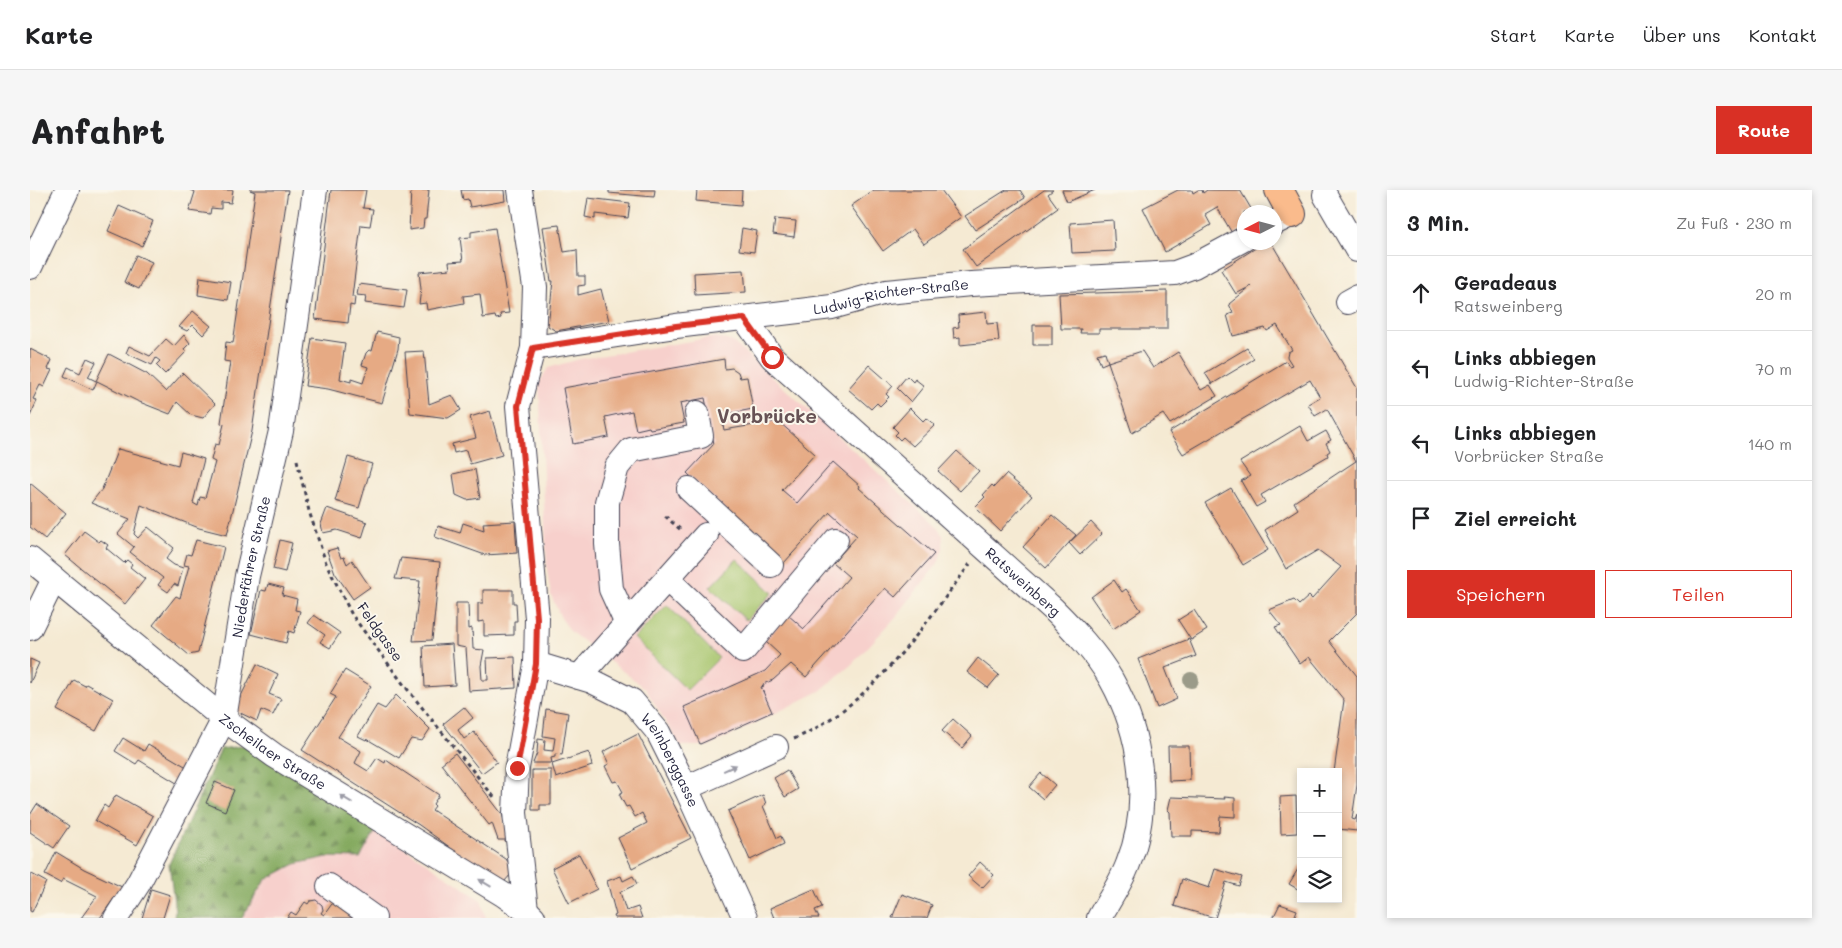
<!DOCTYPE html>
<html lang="de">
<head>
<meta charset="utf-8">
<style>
  :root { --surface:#fff; --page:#f6f6f6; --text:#202124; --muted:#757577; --line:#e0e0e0; --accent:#d93025 }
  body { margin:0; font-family:Mali,sans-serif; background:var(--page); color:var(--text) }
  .controls { position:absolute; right:15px; bottom:15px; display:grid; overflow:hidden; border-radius:0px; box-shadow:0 2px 8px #0003 }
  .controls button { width:45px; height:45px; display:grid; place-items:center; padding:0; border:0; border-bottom:1px solid var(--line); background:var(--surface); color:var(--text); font:25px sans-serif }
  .compass { position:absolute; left:1207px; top:15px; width:45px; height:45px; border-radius:50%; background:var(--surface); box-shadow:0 2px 8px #0003; rotate:264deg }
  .stop { position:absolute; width:15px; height:15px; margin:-11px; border:4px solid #d93025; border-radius:50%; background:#fff }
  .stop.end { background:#d93025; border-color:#fff; box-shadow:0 1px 5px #0008 }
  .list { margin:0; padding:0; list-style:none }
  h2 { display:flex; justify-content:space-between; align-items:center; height:65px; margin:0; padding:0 20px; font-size:21px }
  h2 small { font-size:16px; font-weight:400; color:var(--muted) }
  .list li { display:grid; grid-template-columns:32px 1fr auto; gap:15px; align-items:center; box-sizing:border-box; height:75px; padding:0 20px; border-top:1px solid var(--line) }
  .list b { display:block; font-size:19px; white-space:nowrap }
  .list p { margin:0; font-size:16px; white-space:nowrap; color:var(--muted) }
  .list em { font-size:16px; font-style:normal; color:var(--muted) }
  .actions { display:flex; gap:10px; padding:15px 20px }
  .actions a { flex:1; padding:11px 0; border:1px solid var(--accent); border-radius:0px; text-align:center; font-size:18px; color:var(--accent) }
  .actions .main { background:var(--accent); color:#fff }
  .icon { flex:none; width:28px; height:28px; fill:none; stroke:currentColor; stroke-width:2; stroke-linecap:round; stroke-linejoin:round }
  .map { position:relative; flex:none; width:1327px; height:728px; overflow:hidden; border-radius:0px }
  header { display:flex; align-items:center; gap:30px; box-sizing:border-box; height:70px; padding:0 25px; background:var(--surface); border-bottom:1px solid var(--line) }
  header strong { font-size:24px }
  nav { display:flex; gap:28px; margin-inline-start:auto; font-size:18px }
  .intro { display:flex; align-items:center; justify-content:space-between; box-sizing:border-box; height:120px; padding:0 30px }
  h1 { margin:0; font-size:35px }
  .button { padding:12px 22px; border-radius:0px; background:var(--accent); color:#fff; font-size:18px; font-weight:700 }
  main { display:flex; gap:30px; padding:0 30px }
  aside { flex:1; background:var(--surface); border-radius:0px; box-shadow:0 2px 8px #0003 }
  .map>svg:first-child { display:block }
  .built { fill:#f7d0cc }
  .forest { fill:url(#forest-firs); stroke:#54664e }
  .park { fill:#a7c56d; stroke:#647454 }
  .building { fill:#e6aa84 }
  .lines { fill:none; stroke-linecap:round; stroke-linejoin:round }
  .minor-casing { stroke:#424052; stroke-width:26 }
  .major-casing { stroke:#424052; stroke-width:30 }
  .path { stroke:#424052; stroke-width:3; stroke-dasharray:4 4; stroke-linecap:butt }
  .minor { stroke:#fff; stroke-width:24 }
  .major { stroke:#fabb8c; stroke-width:28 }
  .tree { fill:#9b9b89 }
  .oneway { fill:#9c9ca7 }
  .route { stroke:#d93025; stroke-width:6 }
  .labels { text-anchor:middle; stroke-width:4; stroke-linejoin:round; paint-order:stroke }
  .street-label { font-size:14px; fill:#22223b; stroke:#fbf7ec }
  .district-label { font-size:19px; font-weight:bold; fill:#675255; stroke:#fbf7ec }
</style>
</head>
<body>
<header>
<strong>Karte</strong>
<nav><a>Start</a><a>Karte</a><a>Über uns</a><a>Kontakt</a></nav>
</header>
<div class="intro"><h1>Anfahrt</h1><a class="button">Route</a></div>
<main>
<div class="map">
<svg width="1327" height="728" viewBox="0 0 1327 728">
  <defs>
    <pattern id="forest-firs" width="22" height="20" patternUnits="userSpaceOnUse" patternTransform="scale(1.25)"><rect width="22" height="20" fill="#85aa60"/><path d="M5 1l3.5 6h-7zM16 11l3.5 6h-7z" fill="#6c8a50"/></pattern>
  </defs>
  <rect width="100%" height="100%" fill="#fbf7ec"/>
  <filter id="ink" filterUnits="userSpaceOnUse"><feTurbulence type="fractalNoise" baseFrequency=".02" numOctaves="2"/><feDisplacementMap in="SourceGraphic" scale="10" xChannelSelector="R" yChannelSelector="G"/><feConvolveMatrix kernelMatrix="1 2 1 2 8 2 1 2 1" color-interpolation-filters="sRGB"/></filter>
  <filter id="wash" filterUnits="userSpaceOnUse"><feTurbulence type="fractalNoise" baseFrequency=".0096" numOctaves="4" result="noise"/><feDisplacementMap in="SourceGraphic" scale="20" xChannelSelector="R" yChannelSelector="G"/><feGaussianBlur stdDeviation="1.12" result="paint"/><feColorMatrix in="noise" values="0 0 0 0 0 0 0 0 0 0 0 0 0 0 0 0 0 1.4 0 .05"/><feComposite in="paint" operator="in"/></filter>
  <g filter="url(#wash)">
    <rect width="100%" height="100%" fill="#f5ead3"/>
    <path class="built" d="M686,147L703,152L906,335L913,346V358L908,373L865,428L821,475L790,501L679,556H650L615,498L541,442L531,428L521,405L517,379L509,193L518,178L550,169Z
      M347,639L451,710L456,728H144L145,720L139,674Z"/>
    <path class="forest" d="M217,555L347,639L330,668L297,667L265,674L235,690L212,728H144L145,720L139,674L191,559Z"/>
    <path class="park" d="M707,369L743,403L716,430L680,397Z
      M637,415L689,468L657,500L604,448Z"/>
    <g id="blocks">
      <path class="building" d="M160,0H203L201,13L191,12V19L181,18L180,24L159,21L165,2Z
        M220,0H258L222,241L197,345L169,338L111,315L104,344L108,348L118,337L144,358L136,369L144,375L153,378L148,396L144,394L138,402L128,395L133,388L100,362L104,357L88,344L100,329L61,313L72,299L88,259L148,275L151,262L174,269L163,313L168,316L170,307L175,308L185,272L181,270L185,254L189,255L194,234L191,233L200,172L194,171L196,152L203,153L212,93L225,2Z
        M301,0H336L333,18L343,19L340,36L331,35L322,107H325L324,116L320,115L318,133L285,129Z
        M381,0H399L396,29H394L393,38L379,40Z
        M431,0H474L475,11L440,17L438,9L433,10Z
        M579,0H625L624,7L579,3Z
        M667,0H712L711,15L666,11Z
        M844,0H911L931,27L894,54L883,39L853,61L821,16Z
        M976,0H990L995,8L945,40L935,26Z
        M1014,0H1023L1018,4L1028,18L946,77L933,59Z
        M1032,0H1065L1037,12Z
        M1148,0H1162L1163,3L1168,0H1172L1173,3L1177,0H1210L1223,22H1214V38L1203,45L1187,17L1175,24L1181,35L1135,62L1113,18Z
        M558,8L600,13L598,28L565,24V29L555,27Z
        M89,16L123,31L112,56L78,41Z
        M745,29L766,31L764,47L743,44Z
        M1083,30L1085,61L1042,63L1040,33Z
        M529,35L534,62L547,60L548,86H555V95L548,96V105L571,99L579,131L526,141L518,136L523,91H521L513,37Z
        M465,38L479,123L470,124L471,128L466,129L465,126L453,128L450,104L433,106L434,113L397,120L396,113L389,114L391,99L389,82L420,79L419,72L433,71L430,48L441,47V42Z
        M712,38L727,41L724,62L709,60Z
        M1235,52H1241L1327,198V423L1299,451L1327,486V595L1322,629L1325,630L1327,625V641L1308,639V582H1304L1314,510L1279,467L1270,474L1245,437L1251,435L1239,420L1264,410L1269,415L1279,406L1282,409L1311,377L1288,360L1256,379L1235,340L1268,319L1264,312L1326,271L1297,219L1285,226L1278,214L1290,207L1280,190L1153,264L1139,242L1256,171L1259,176L1262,175L1257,167L1258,162L1262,160L1247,135L1237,141L1235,138L1203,146L1197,125L1203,123L1199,114L1221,96L1206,104L1191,80Z
        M106,65L122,72L109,99L94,92Z
        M714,80L716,102L665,105L664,83Z
        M170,87L201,92L198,110L168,105Z
        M329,94L377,100L374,118L335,113L336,106L327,105Z
        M1137,101V139H1069V143H1050L1051,139H1031L1029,104Z
        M163,121L181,136L173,145L163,135L157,141L149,137Z
        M956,122L957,134L967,133L969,151L930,155V147L924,148L923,138L929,137L928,125Z
        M1003,135H1022V155H1003Z
        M347,142L369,147L368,159L352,213L298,199L275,196L282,148L315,153L310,189L321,192V189L333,193L338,177L332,175L336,163L339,160L342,161Z
        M154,145L160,153L154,159L156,162L135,184L126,175L130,171L126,168L122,175L96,163L99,156L120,166L136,149L144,156Z
        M1217,158L1224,169L1182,194L1175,183Z
        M0,159L22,170L18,179L22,180L14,197L10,195L3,209L7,211L0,226Z
        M394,161L399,214L422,205L431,220L418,228L380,223L375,162Z
        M1112,161L1123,178L1148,162L1171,200L1180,195L1187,206L1140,234L1133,224L1102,243L1078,172Z
        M1075,162L1078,172L1071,175L1067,164Z
        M79,164L117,184L136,202L153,183L185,214L173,228L161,225L147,212L140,224L107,211L67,191L63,200L34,186L38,177L50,183L57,168L66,172L58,187L66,191Z
        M694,169L695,179L702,178L708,182L710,188L717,187L723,219L691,225L694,240L748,231L785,264L752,300L767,313L803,272L830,296L829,298L904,364L865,407L855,398L776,487L761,474L743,490L733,494L734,496L731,497L742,522L670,554L654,517L735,481L750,465L735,451L758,425L774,439L819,387L803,373L827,346L800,322L753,374L657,283L684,254L675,208L650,213L654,233L620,239L619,237L606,240L602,221L575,227L579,247L543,254L533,198Z
        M839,175L863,196L856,204L859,207L850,216L847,213L841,219L818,199Z
        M877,186L883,192L885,189L894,196L881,212L867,198Z
        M880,218L893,231L896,228L905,235L883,256L873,247L870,250L865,245L868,242L863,237Z
        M460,221L472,265L440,274L436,260L424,263L422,254L446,248L440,227Z
        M1270,236L1278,251L1296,241L1301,250L1296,253L1300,261L1297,263L1298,266L1231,305L1235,312L1226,317L1211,291L1220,286L1210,272Z
        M927,261L949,281L930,301L908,281Z
        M318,267L342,274L329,318L305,311Z
        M445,279L450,308L437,310L426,305L423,284Z
        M976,284L1002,306L970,341L945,317L955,307L953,305L962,295L964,297Z
        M0,293L36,323L15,349L0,337Z
        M1201,298L1238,360L1213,375L1175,313Z
        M297,318L337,332L332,348L307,340L293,343L291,334Z
        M1022,325L1046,345L1016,378L993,357Z
        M485,331L487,363L455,365L405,347L408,336L430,343L433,333L454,340L453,333Z
        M1061,332L1072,344L1050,365L1039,353Z
        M54,341L69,352L71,350L78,355L76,358L94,373L97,370L102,374L100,377L115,389L95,414L35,365Z
        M166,350L194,357L168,463L159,465L123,435L146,406L150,408L159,376L154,375L157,364L161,365Z
        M250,350L262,353L255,382L243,379Z
        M307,358L311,368L314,367L317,374L322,370L340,397L323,409L305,383L297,361Z
        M371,368L410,372L402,450L383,451L390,391L365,389Z
        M1084,390L1092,402L1096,399L1111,420L1083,439L1061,407Z
        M238,394L254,398L252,405L267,409L265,420L270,421L264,443L259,441L256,453L221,444L231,400L236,401Z
        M453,400H483V413H486L487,431H484V445L454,446V431L448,432V413H453Z
        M426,413H438L439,439L442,438L443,459L454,460L451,476L452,490H458L457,468L485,467L486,498L439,501L436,458L426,456Z
        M1164,420L1177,440L1161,450L1148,430Z
        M284,425L310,443L300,458L290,452L295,445L278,433Z
        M1159,449L1166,466L1135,478L1147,509L1127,518L1108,469Z
        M422,454L425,495L395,497L393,456Z
        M948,468L969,485L958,498L937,482Z
        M0,469L9,473L0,493Z
        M227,474L248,484L239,504L251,509L243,525L231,520L227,531L204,520Z
        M315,480L341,496L308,547L331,561L325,573L338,581L347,568L355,573L356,570L409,605L403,614L405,616L402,620L476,669L481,676L482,683L474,692H468L389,635L272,560L306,507L300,504Z
        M44,490L55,496L56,494L83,509L66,541L27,520Z
        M366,505L400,539L392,551L381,549L369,568L337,549L336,550L328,546L347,515L355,519Z
        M434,517L443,528L428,540L434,549L444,542L467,572L452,583L413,534Z
        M516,519L538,523L532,565L525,564V567L521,568L522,573H503L507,563L508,549L515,550L514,560L523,561L525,548L513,546Z
        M923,529L942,546L932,558L912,541Z
        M608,544L661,648L602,678L588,648L617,633L612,623L605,627L599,616L596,617L589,604L593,602L587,591L583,592L575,576L579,574L573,562Z
        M93,548L114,561L118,554L160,579L150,595L109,570L106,574L85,561Z
        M1138,556H1159L1160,590L1139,591Z
        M559,562L562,576L526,588L522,574Z
        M425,563L472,624L480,650H468L462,633L459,635L411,574Z
        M502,580H521V615H510V620H502Z
        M757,580L768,599L755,607L744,588Z
        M1011,583L1025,595L1013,609L999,597Z
        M185,592L204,600L195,621L176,613Z
        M86,605L123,626L107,655L65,631L74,615L78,618Z
        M733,605L736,614L733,616L747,648L751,646L754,654L720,670L698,621Z
        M1266,606L1267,643L1251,644L1250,607Z
        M1141,607L1195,609L1194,607L1205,608V627L1190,626L1189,642L1162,641V646H1141L1140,622L1138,620Z
        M7,614L39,636L24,658L0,642V625Z
        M26,662L54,679L92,697L70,728H51L67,706L33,689L30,693L15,685Z
        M549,664L567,699L539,713L522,678Z
        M950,672L964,685L952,698L938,686Z
        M1271,674V701L1259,694Z
        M1185,679L1212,687L1209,696L1196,692L1185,728L1144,716L1152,689L1179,698Z
        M0,683L16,692L2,722L0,721Z
        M591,686L593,691L603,686L607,694L590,702L596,721L608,717L612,728H585L584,726L586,725L577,691Z
        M121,699L140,705L133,728H112Z
        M784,699L792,717L785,720L789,728H744L740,718Z
        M872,704L902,715L897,728H862Z
        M286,710L292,715L293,720L291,723L294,725L304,711L328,728H257L261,722L266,725L275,712L278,714L280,711Z
        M1250,714L1267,720L1264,728H1243Z"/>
    </g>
  </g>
  <g filter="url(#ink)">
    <use href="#blocks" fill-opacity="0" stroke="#424052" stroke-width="1"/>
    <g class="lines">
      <g class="minor-casing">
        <g id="minor">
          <path d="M490,0L505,97L503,158L488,216L507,428L506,474L487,578L485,623L496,720"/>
          <path d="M1295,5L1327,60"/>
          <path d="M1244,33L1262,24"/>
          <path d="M0,77L37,0"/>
          <path d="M1318,112L1327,107"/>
          <path id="s1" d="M714,128L742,167L1023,419C1044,440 1066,463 1081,489C1112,544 1122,615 1098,674C1091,693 1079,710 1069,728"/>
          <path id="s2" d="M503,158L646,136L802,117L856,102L941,94L1145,83L1164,76L1214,49"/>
          <path d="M659,299L741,375"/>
          <path id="s3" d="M0,369L194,529L245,566L474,705L496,720L503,727"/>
          <path d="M637,389L713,461L806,350"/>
          <path d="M597,434L581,399L577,354V312L587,277L601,260L671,246L667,223"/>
          <path d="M0,438L24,389"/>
          <path id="s4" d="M506,474L562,491L602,511L628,542L656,598L715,728"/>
          <path d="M549,487L676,345"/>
          <path d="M656,598L746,557"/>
          <path d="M299,696L344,728"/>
          <path id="s5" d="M86,728L108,694L194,529L217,386L251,241L285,0"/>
        </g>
      </g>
      <g class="major-casing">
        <path id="major" d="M1249,0L1262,24"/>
      </g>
      <path class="path" d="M267,270L279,321L296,373L322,425L374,495L464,607
        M635,326L652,341
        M764,549C842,515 891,439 940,374"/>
      <use href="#minor" class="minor"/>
      <use href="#major" class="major"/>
    </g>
    <circle class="tree" cx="1161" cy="490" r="8"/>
    <defs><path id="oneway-solid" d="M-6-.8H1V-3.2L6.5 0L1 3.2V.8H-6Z" transform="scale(1.25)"/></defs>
    <g class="oneway">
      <use href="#oneway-solid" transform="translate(700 578) rotate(-25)"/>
      <use href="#oneway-solid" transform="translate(316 609) rotate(-149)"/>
      <use href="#oneway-solid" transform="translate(455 693) rotate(-149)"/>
    </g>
  </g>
  <g class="lines" filter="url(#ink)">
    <path class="route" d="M487,578L506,474L507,428L488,216L503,158L646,136L714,128L742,167"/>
  </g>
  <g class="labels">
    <g class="street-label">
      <text dy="5" stroke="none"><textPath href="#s2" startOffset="362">Ludwig-Richter-Straße</textPath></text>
      <text dy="5" stroke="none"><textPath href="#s5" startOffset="381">Niederfährer Straße</textPath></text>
      <text dy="5" stroke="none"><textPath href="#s1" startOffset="385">Ratsweinberg</textPath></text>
      <text transform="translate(350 442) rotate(55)" y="5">Feldgasse</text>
      <text dy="5" stroke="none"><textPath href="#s3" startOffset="310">Zscheilaer Straße</textPath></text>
      <text dy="5" stroke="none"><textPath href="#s4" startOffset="174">Weinberggasse</textPath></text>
    </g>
    <g class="district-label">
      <text x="737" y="233">Vorbrücke</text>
    </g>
  </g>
</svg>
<div class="controls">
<button>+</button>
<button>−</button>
<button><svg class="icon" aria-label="layers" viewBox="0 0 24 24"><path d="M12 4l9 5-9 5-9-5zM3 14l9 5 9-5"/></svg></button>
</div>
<svg class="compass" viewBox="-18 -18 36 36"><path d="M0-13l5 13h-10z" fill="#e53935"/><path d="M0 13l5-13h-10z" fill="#757577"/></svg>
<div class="stop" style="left:742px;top:167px"></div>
<div class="stop end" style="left:487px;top:578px"></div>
</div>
<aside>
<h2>3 Min.<small>Zu Fuß · 230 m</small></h2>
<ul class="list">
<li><svg class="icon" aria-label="ahead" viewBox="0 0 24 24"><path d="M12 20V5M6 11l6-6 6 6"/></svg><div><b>Geradeaus</b><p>Ratsweinberg</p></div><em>20 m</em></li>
<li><svg class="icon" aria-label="left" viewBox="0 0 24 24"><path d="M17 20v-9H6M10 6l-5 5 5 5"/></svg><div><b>Links abbiegen</b><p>Ludwig-Richter-Straße</p></div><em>70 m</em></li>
<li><svg class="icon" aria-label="left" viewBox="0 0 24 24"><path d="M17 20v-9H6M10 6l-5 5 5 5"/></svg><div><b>Links abbiegen</b><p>Vorbrücker Straße</p></div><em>140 m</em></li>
<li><svg class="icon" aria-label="arrive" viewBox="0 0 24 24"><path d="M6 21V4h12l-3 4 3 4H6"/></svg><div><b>Ziel erreicht</b></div></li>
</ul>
<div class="actions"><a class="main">Speichern</a><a>Teilen</a></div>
</aside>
</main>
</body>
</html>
